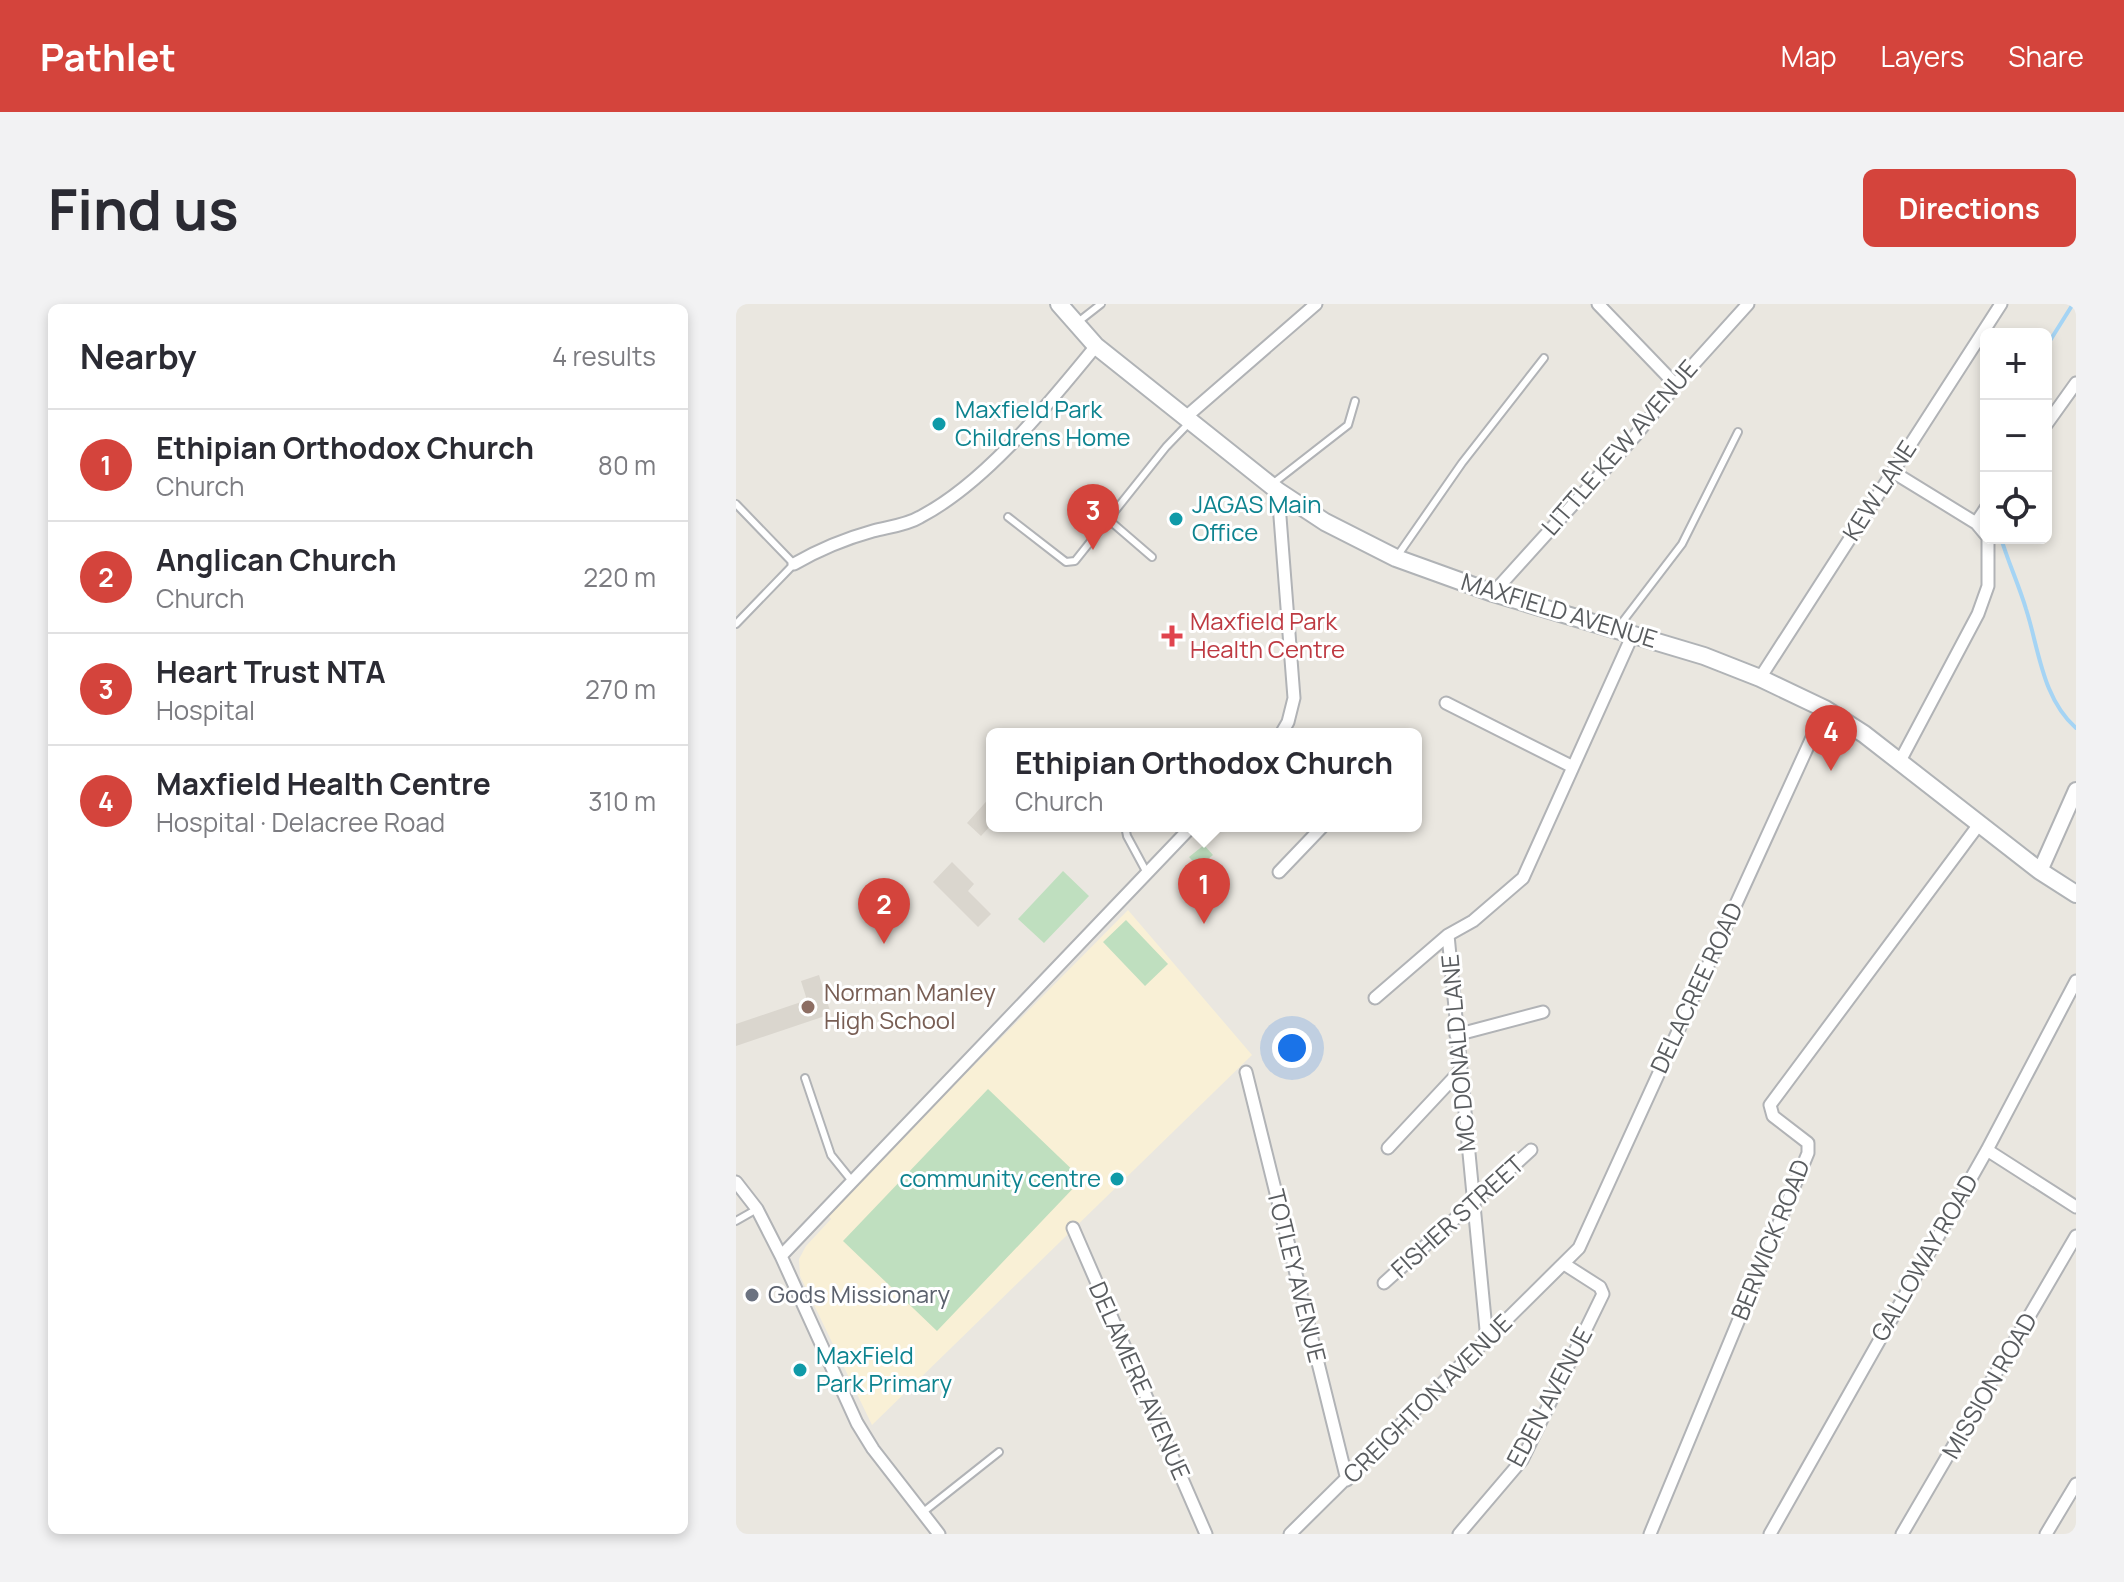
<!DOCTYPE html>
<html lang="en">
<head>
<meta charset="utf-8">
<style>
  :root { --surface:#fff; --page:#f2f2f3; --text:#2b2b33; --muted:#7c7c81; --line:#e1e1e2; --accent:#d4443c }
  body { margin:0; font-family:Manrope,sans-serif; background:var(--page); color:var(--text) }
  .controls { position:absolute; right:24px; top:24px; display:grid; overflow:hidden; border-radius:12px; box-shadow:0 4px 12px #0003 }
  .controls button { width:72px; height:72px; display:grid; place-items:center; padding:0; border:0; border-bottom:2px solid var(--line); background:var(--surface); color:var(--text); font:40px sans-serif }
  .you { position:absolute; left:556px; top:744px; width:28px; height:28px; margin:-20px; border:6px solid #fff; border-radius:50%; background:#1a73e8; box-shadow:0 0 0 12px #1a73e833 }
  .badge { display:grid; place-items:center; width:52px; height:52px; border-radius:50%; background:var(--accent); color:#fff; font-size:26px; font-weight:700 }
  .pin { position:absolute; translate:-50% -66px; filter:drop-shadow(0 2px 4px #0008) }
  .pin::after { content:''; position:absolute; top:42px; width:28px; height:24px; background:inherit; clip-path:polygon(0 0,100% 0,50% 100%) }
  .popup { position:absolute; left:250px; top:424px; width:436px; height:104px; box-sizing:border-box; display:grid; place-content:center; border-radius:12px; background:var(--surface); filter:drop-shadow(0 2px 6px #0005); font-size:26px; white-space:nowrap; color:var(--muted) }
  .popup b { font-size:30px; color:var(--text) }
  .popup::after { content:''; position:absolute; left:50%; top:100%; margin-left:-16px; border:16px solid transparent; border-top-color:var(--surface) }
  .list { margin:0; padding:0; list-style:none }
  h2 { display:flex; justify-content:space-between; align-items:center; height:104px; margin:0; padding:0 32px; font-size:34px }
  h2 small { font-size:26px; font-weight:400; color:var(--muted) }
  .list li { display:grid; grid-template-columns:52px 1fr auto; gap:24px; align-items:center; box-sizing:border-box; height:112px; padding:0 32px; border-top:2px solid var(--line) }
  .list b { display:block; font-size:30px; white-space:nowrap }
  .list p { margin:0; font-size:26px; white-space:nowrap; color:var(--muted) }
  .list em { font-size:26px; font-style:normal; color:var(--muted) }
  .icon { flex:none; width:44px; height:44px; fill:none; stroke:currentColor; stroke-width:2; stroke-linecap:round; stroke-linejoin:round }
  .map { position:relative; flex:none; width:1340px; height:1230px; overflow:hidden; border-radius:12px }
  header { display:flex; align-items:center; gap:48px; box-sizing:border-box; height:112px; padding:0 40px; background:var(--accent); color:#fff }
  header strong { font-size:38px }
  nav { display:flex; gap:44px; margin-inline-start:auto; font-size:28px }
  .intro { display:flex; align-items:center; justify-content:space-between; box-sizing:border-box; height:192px; padding:0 48px }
  h1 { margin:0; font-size:56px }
  .button { padding:20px 36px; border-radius:12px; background:var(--accent); color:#fff; font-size:28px; font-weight:700 }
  main { display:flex; gap:48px; padding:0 48px }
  aside { flex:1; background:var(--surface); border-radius:12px; box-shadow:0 4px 12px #0003 }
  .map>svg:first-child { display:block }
  .commercial { fill:#f9f0d6 }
  .education { fill:#dad6ce }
  .green { fill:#bfdfbf }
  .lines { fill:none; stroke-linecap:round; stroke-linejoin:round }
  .stream { stroke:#a5d4f4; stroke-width:4 }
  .service-casing { stroke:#b1b3b6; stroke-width:10 }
  .minor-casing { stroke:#b1b3b6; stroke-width:15 }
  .tertiary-casing { stroke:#b1b3b6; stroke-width:18 }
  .secondary-casing { stroke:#b0b3b6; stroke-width:20 }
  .service { stroke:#fff; stroke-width:6 }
  .minor { stroke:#fff; stroke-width:11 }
  .tertiary { stroke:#fff; stroke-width:14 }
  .secondary { stroke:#fff; stroke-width:16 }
  .culture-dot { fill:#0f9aa8; stroke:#fff; stroke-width:3 }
  .health-dot { fill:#e0444e; stroke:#fff; stroke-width:3 }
  .education-dot { fill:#8d6e63; stroke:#fff; stroke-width:3 }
  .worship-dot { fill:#6b7280; stroke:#fff; stroke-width:3 }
  .labels { text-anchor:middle; stroke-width:6; stroke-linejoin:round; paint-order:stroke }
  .culture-label { font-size:24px; fill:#0d838f; stroke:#fff; text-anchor:start }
  .street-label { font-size:24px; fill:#595c5f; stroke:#fff }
  .health-label { font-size:24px; fill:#be3a42; stroke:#fff; text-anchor:start }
  .education-label { font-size:24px; fill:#785e54; stroke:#fff; text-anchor:start }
  .worship-label { font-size:24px; fill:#5b616d; stroke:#fff; text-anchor:start }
</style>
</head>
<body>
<header>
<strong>Pathlet</strong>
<nav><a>Map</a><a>Layers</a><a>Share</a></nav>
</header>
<div class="intro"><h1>Find us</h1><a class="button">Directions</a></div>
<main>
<aside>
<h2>Nearby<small>4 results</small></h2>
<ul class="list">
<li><span class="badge">1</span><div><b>Ethipian Orthodox Church</b><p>Church</p></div><em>80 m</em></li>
<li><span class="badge">2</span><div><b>Anglican Church</b><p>Church</p></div><em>220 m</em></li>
<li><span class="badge">3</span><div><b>Heart Trust NTA</b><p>Hospital</p></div><em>270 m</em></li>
<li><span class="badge">4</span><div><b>Maxfield Health Centre</b><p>Hospital · Delacree Road</p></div><em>310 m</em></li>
</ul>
</aside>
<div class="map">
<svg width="1340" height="1230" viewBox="0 0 1340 1230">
  <rect width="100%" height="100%" fill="#eae7e0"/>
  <path class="commercial" d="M392,606L516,751L136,1121L64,972L63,955L70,942L95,915L91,910Z"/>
  <path class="education" d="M256,491V520L245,532L231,519Z
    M216,558L238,580L232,587L255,610L242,623L197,578Z
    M83,671L95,710L0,742V720L71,696L65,677Z"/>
  <path class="green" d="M468,541L477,551L462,563L453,553Z
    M327,567L353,592L308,639L282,615Z
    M390,616L432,660L409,682L367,638Z
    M252,785L346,875L201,1027L107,937Z"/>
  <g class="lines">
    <path class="stream" d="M1310,43L1337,0
      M1265,234C1272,258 1283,281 1290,305C1303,345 1306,394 1340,424"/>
    <g class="service-casing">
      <path id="service" d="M342,18L365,0
        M535,181L612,121L619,97
        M0,200L58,260L0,320
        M272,213L330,258L339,257L430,143L453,119
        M373,216L416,253
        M662,251L726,159L808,54
        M881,325L946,240L1002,128
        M389,522L391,532L411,569
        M69,774L95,851L116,877
        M0,917L21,905
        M186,1209L263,1148"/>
    </g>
    <g class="minor-casing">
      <path id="minor" d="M862,0L940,81
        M451,112L580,0
        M1310,121L1340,79
        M1157,168L1240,219L1250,231
        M542,187L558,394L552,418L545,430
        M1240,219L1250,204
        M58,260C84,245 108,235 137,227C152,223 171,221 184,213C251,178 312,100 360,42
        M757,289L899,132L947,72L1012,0
        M1024,374L1265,0
        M710,399L837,463
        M1164,457L1242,310L1252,282V234
        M543,568L587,522
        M639,694L712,631
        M720,731L807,708
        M510,768L611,1176
        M652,844L724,767
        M1251,846L1340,903
        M0,878L21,905L45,952
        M337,924L470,1230
        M648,979L795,846
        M751,1036L712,631L737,617L787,574L897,330
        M203,1230L137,1145L121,1119L45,952L456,522
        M554,1230L843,944L1089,405
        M723,1230L786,1156L867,990L864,983L828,960
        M914,1230L1072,849V839L1037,812L1034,801L1244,519
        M1034,1230L1251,846L1340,677
        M1166,1230L1340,932
        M1310,1230L1340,1180"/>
    </g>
    <g class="tertiary-casing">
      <path id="tertiary" d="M1304,567L1340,486"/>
    </g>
    <g class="secondary-casing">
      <path id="secondary" d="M323,0L360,42L542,187L589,218L660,254L757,289L968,352L1024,374L1089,405L1128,430L1304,567L1340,590"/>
    </g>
    <use href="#service" class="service"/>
    <use href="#minor" class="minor"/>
    <use href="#tertiary" class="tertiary"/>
    <use href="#secondary" class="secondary"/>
  </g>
  <g class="culture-dot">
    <circle cx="203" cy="120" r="8"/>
    <circle cx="440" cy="215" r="8"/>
    <circle cx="381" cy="875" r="8"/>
    <circle cx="64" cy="1066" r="8"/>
  </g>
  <path class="health-dot" d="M432 320h8v8h8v8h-8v8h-8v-8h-8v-8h8z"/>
  <circle class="education-dot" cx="72" cy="703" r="8"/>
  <circle class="worship-dot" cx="16" cy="991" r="8"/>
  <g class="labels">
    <g class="culture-label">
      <text x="219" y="114">Maxfield Park<tspan x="219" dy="28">Childrens Home</tspan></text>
      <text x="456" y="209">JAGAS Main<tspan x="456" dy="28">Office</tspan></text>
      <text x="365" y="883" text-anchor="end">community centre</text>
      <text x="80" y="1060">MaxField<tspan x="80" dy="28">Park Primary</tspan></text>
    </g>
    <g class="street-label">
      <text transform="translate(884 144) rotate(-49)" y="8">LITTLE KEW AVENUE</text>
      <text transform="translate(1144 187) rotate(-57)" y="8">KEW LANE</text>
      <text transform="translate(823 307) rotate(17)" y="8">MAXFIELD AVENUE</text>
      <text transform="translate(961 684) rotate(-65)" y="8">DELACREE ROAD</text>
      <text transform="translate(723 749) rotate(-95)" y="8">MC DONALD LANE</text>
      <text transform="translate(722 913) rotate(-42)" y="8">FISHER STREET</text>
      <text transform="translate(1035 936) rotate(-68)" y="8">BERWICK ROAD</text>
      <text transform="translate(1189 954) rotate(-60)" y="8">GALLOWAY ROAD</text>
      <text transform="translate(560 972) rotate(76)" y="8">TOTLEY AVENUE</text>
      <text transform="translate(403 1077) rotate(66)" y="8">DELAMERE AVENUE</text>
      <text transform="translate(1254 1082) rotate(-60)" y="8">MISSION ROAD</text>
      <text transform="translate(814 1093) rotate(-62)" y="8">EDEN AVENUE</text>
      <text transform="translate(692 1095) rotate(-45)" y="8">CREIGHTON AVENUE</text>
    </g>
    <g class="health-label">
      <text x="454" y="326">Maxfield Park<tspan x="454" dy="28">Health Centre</tspan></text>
    </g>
    <g class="education-label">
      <text x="88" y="697">Norman Manley<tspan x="88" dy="28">High School</tspan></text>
    </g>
    <g class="worship-label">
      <text x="32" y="999">Gods Missionary</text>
    </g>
  </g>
</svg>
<div class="controls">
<button>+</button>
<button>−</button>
<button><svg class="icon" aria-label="locate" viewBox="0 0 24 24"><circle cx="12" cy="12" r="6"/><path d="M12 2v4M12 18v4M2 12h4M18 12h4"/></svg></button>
</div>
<div class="you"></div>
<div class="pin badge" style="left:468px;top:620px">1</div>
<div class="popup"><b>Ethipian Orthodox Church</b>Church</div>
<div class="pin badge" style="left:148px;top:640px">2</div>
<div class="pin badge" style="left:357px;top:246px">3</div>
<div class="pin badge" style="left:1095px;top:467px">4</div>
</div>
</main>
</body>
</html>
